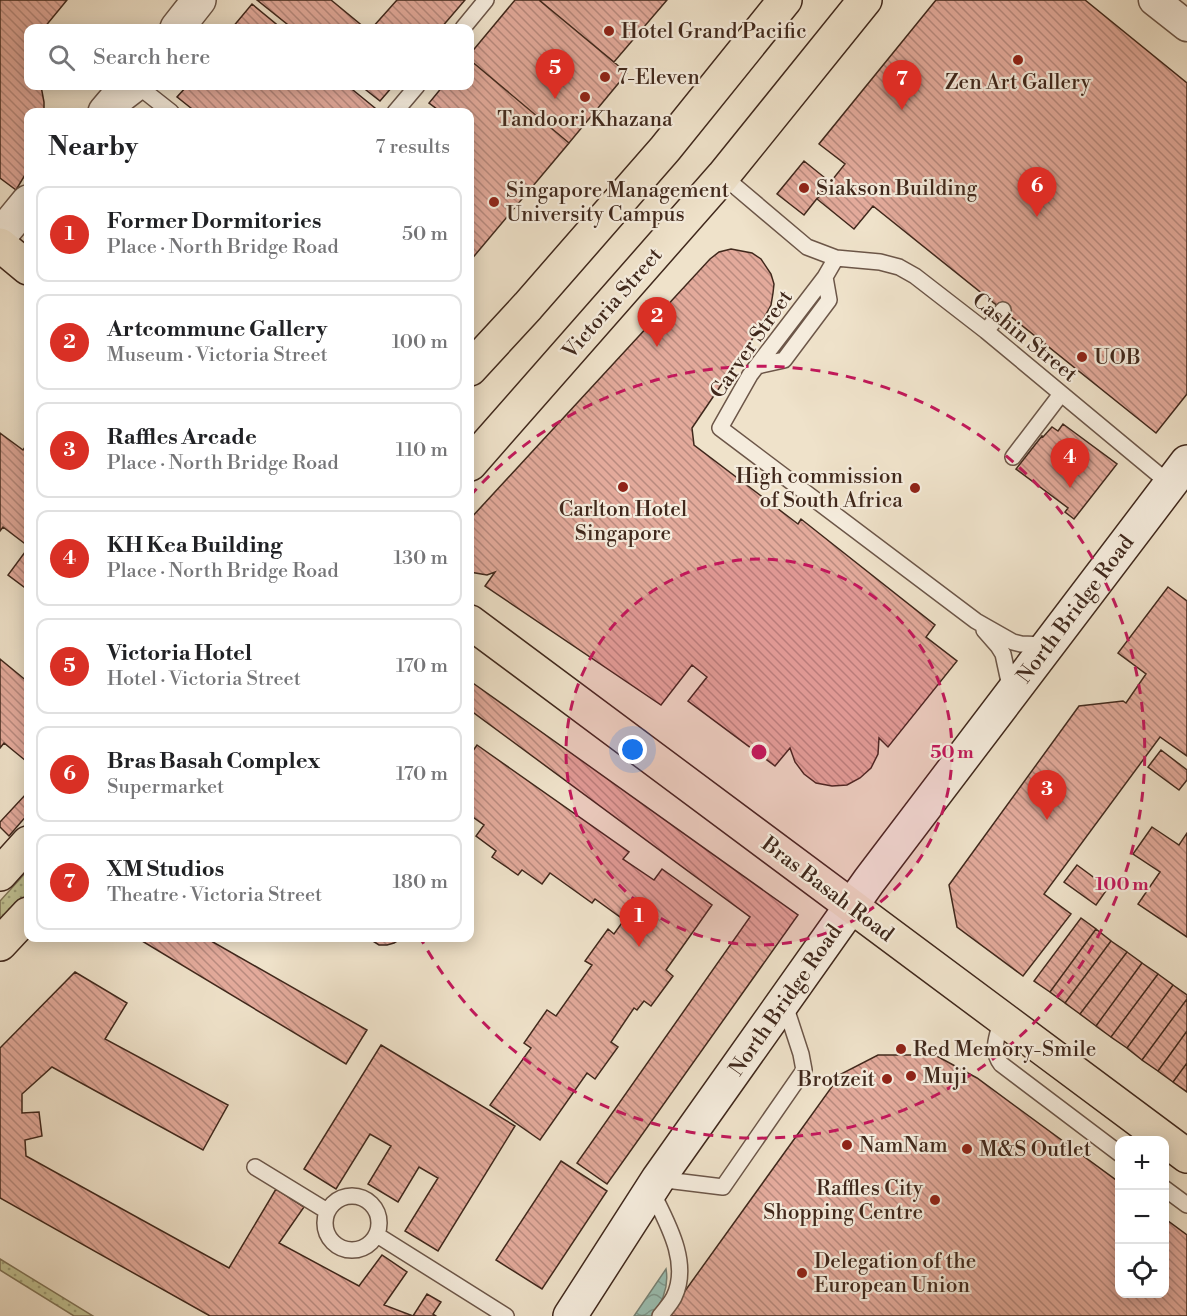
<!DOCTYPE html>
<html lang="en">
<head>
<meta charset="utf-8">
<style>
  :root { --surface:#fff; --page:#f6f6f6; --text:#202124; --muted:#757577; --line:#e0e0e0; --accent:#d93025 }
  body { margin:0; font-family:"Libre Bodoni",serif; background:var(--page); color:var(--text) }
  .controls { position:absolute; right:18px; bottom:18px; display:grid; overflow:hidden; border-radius:12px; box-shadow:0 3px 15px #0003 }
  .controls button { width:54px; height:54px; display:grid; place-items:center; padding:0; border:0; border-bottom:2px solid var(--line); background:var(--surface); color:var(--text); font:30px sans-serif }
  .you { position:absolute; left:633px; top:750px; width:21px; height:21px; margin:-15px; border:4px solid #fff; border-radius:50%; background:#1a73e8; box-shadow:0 0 0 9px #1a73e833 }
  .badge { display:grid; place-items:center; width:39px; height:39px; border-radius:50%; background:var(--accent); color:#fff; font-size:20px; font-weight:700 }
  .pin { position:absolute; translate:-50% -50px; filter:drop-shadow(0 2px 3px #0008) }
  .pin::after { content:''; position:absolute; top:32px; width:21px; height:18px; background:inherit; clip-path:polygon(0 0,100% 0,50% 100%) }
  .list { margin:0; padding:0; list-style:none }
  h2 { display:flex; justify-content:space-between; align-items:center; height:78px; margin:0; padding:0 24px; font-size:26px }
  h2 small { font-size:20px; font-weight:400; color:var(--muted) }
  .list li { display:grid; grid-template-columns:39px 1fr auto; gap:18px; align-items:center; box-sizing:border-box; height:96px; margin:0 12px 12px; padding:0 12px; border:2px solid var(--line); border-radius:12px }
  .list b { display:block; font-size:22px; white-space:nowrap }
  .list p { margin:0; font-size:20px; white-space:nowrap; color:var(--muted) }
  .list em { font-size:20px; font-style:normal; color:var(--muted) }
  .icon { flex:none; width:33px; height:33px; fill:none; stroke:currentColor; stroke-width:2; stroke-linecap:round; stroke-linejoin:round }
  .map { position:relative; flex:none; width:1187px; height:1316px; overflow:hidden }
  .search { position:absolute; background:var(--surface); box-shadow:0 3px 15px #0003; left:24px; top:24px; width:450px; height:66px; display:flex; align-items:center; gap:15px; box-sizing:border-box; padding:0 21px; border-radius:12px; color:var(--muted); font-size:22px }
  .panel { position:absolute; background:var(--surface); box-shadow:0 3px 15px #0003; left:24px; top:108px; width:450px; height:834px; border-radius:12px }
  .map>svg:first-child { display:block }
  .grass { fill:url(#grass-dots); stroke:#807457; stroke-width:1.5 }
  .water { fill:url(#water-waves); stroke:#768275; stroke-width:1.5 }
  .building { fill:url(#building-back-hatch); stroke:#40281c; stroke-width:1.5 }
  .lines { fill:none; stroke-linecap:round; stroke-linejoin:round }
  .service-casing { stroke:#6c5648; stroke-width:18 }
  .minor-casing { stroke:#6c5648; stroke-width:33 }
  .tertiary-casing { stroke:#6c5648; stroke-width:36 }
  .secondary-casing { stroke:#40281c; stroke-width:36 }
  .primary-casing { stroke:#40281c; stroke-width:36 }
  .service { stroke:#f5ecdd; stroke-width:15 }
  .minor { stroke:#f5ecdd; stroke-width:30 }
  .tertiary { stroke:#f5ecdd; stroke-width:33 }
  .secondary { stroke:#f5ecdd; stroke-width:33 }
  .primary { stroke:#efe2ca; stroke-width:33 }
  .ring { fill:none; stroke:#c2185b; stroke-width:3; stroke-dasharray:10 8 }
  .poi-dot { fill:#8f2418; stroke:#f5ecdd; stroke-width:2 }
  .labels { text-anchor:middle; stroke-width:4.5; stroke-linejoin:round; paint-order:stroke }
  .poi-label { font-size:21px; fill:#40281c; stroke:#f5ecdd; text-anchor:start }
  .street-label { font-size:21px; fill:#40281c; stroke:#f5ecdd }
  .centre { fill:#c2185b; stroke:#f5ecdd; stroke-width:3 }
  .ring-label { font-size:18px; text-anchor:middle; font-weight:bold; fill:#c2185b; stroke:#f5ecdd; stroke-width:4.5; stroke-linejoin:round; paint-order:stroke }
</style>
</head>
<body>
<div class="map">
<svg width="1187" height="1316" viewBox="0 0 1187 1316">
  <defs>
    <pattern id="grass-dots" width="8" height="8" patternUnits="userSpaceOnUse" patternTransform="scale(1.5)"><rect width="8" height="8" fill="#c0c192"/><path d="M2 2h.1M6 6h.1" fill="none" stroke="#9d9d76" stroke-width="1.8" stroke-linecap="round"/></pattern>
    <pattern id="water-waves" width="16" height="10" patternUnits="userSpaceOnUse" patternTransform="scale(1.5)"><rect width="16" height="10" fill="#9abeb1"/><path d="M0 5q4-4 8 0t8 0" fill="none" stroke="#7f9a8f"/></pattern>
    <pattern id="building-back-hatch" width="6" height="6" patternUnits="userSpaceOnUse" patternTransform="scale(1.5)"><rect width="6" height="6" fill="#e3aa9b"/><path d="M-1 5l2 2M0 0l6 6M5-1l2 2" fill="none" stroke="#b98a7e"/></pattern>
  </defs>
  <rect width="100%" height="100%" fill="#efe2ca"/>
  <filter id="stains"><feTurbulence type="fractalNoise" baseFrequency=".00333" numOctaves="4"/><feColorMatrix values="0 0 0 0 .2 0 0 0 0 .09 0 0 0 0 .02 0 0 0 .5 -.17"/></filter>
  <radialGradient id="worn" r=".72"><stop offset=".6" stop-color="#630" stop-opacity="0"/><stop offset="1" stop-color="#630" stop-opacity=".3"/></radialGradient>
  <path class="grass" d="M28,870V902L0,933V901Z
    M0,1259L93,1316H74L0,1270Z"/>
  <path class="water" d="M666,1269C669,1286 662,1303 652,1316H634Z"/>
  <path class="building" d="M0,0H67L44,28H28V86H41L44,102V112H28V170L16,190L0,178Z
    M257,0H331L365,28H292Z
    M397,0H465L441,28H372Z
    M515,0H539L627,73L569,143L470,60V54Z
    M539,0H667L614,62Z
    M936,0H1085L1187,83V394L1156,433L873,206L854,229L817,199L845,164L819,144Z
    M252,4L281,28H232Z
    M470,60L569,143L470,261V112H441L429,103L443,86H470Z
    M187,86H348L375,108L371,112H196L177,97Z
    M361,86H393L380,101Z
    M804,161L830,182L804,215L777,194Z
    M731,249L752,253L761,259L771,274L774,284L773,293L771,305L755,335L692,428L694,445L798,524L801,519L935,625L926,637L957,661L888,747L879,738L878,754L871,768L860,778L847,785L832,786L816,783L804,774L795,762L790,748L775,766L688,701L707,677L692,665L661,705L485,586L495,572L487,575L470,572V519L710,259L719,252Z
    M1063,424L1117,464L1074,519L1065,512L1068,508L1016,469L1042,436L1043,437L1052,427L1058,431Z
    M0,433L23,450L28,443V546L3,527L0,531Z
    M28,548V590L8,575Z
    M1168,587L1187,601V756L1160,737L1044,894L1071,914L1023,976L957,927L949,885L1079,706L1123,701L1126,703L1146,674L1118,653Z
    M0,659L28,682V712L26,715L28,716V758L26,761L4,743L0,748Z
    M470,681L798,915L607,1184L577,1163L750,917L470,710Z
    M477,745L629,852L623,859L654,880L662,869L712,905L666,970L673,976L651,1006L644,1001L637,1010L634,1008L611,1042L618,1047L595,1079L587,1073L540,1140L490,1105L531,1048L524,1043L547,1010L556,1016L592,965L585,961L608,929L614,934L624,920L595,899L592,903L550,873L542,884L522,870L518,875L492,857L496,851L476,836L484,825L470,815V755Z
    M1161,750L1187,770V780L1179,790L1148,767Z
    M26,794L28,796V814L9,836L0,827V822Z
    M1152,827L1179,845L1187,833V937L1138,904L1160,872L1133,854Z
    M1077,865L1108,888L1096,905L1064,882Z
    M1081,918L1096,929L1050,992L1034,981Z
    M1096,929L1111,941L1065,1003L1050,992Z
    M137,938H206L367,1030L346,1064Z
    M368,938H402L394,943L387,945H379Z
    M1111,941L1127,952L1080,1014L1065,1003Z
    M1127,952L1142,963L1096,1026L1080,1014Z
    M1142,963L1158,974L1111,1037L1096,1026Z
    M75,972L127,1003L105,1039L228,1105L203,1150L52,1067L22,1094V1113L39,1112L42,1136L25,1140L26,1156L229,1268L276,1189L304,1207L279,1243L359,1286L382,1255L407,1272L384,1305L413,1316L427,1294L441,1302L433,1314L436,1316H210L0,1198V1048Z
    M1158,974L1173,985L1127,1048L1111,1037Z
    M1173,985L1187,995V999L1142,1060L1127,1048Z
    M1187,999V1031L1158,1071L1142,1060Z
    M1187,1031V1063L1173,1082L1158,1071Z
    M381,1045L515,1126L438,1251L405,1231L438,1178L419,1167L398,1202L368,1184L391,1146L370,1134L336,1189L304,1169Z
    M878,1055H935L977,1078L1120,1183V1294H1164V1218L1187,1235V1316H667L841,1074Z
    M1187,1063V1092L1173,1082Z
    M561,1161L607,1191L542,1289L496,1260Z"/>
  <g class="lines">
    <g class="service-casing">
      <path id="service" d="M463,28L486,0
        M138,86L171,112
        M395,112L417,86
        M723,176L807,247L836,258L880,262L899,267L915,276L986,331L1170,484
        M836,258L825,277L750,375L720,428L976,621L1013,642L1021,644L1047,645
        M986,331L1003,310
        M757,366L784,360L829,300L825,277
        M1013,457L1061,394
        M984,630L998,646L1003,654L1011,691
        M1002,1019C998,1034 990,1050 1001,1064L1120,1154
        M255,1167L327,1211
        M658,1179L723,1187L804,1070L801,1054L784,1002
        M1164,1188L1187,1205
        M651,1190C666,1221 691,1262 674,1297C671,1303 665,1310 660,1316
        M325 1223a27 27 0 1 1 54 0a27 27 0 1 1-54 0Z
        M377,1235L506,1316"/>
    </g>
    <g class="minor-casing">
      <path id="minor" d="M1154,0L1187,26"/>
    </g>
    <g class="tertiary-casing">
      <path id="tertiary" d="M177,28L199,0
        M105,112L116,99L133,86
        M0,236L28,202"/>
    </g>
    <g class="secondary-casing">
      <path id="secondary" d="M570,1316L658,1179L869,881L1187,462"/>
    </g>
    <g class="primary-casing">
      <path id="primary" d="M0,245L28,268
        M470,369L528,306L665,149L785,0
        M470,464L723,176L865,0
        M470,622L1187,1156
        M0,874L28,843
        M0,944L28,914"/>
    </g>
    <use href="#service" class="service"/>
    <use href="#minor" class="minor"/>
    <use href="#tertiary" class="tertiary"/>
    <use href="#secondary" class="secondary"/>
    <use href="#primary" class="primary"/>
  </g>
  <circle cx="759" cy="752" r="193" fill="#c2185b" fill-opacity=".12"/>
  <g class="ring">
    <circle cx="759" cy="752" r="193"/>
    <path d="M470 496A386 386 0 1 1 421 939"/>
  </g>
  <g class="poi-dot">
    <circle cx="609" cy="31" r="6"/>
    <circle cx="1018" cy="60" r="6"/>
    <circle cx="605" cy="77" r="6"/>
    <circle cx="585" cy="97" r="6"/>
    <circle cx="804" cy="188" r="6"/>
    <circle cx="494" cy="202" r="6"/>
    <circle cx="1082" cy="357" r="6"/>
    <circle cx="623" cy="487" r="6"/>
    <circle cx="915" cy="488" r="6"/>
    <circle cx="901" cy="1049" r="6"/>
    <circle cx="911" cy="1076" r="6"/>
    <circle cx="887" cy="1079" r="6"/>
    <circle cx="847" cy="1145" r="6"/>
    <circle cx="967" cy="1149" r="6"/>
    <circle cx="935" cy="1200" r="6"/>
    <circle cx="802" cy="1273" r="6"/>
  </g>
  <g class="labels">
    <g class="poi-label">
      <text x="621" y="38">Hotel Grand Pacific</text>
      <text x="617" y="84">7-Eleven</text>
      <text x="1018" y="89" text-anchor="middle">Zen Art Gallery</text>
      <text x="585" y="126" text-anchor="middle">Tandoori Khazana</text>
      <text x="816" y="195">Siakson Building</text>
      <text x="506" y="197">Singapore Management<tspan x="506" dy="24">University Campus</tspan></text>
      <text x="1094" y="364">UOB</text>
      <text x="903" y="483" text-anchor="end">High commission<tspan x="903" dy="24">of South Africa</tspan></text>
      <text x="623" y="516" text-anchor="middle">Carlton Hotel<tspan x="623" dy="24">Singapore</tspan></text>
      <text x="913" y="1056">Red Memory-Smile</text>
      <text x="923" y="1083">Muji</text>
      <text x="875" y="1086" text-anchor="end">Brotzeit</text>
      <text x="859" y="1152">NamNam</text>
      <text x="979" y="1156">M&amp;S Outlet</text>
      <text x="923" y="1195" text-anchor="end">Raffles City<tspan x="923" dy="24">Shopping Centre</tspan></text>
      <text x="814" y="1268">Delegation of the<tspan x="814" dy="24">European Union</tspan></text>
    </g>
    <g class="street-label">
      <text transform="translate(612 303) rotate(-49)" y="7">Victoria Street</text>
      <text transform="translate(1025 337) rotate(39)" y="7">Cashin Street</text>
      <text transform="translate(751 344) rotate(-55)" y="7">Carver Street</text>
      <text transform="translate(1075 609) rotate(-53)" y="7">North Bridge Road</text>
      <text transform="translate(828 889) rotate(37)" y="7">Bras Basah Road</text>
      <text transform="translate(785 1000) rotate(-55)" y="7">North Bridge Road</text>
    </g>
  </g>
  <circle cx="759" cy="752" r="9" class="centre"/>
  <g class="ring-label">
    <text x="952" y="758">50 m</text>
    <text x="1122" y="890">100 m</text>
  </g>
  <rect width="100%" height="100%" filter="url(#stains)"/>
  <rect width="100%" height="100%" fill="url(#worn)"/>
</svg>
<div class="controls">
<button>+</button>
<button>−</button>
<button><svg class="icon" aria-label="locate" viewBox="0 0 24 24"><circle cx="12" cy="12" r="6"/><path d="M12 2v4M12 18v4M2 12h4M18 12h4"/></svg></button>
</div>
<div class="you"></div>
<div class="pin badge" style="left:639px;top:947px">1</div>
<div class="pin badge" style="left:657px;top:347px">2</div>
<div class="pin badge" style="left:1047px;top:820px">3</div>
<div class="pin badge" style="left:1070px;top:488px">4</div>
<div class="pin badge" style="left:555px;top:99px">5</div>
<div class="pin badge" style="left:1037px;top:217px">6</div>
<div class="pin badge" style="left:902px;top:110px">7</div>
<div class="search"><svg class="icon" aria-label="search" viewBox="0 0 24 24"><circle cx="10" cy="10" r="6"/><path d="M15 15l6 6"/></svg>Search here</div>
<section class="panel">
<h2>Nearby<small>7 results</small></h2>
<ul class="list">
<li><span class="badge">1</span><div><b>Former Dormitories</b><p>Place · North Bridge Road</p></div><em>50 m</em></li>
<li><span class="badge">2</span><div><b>Artcommune Gallery</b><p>Museum · Victoria Street</p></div><em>100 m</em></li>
<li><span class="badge">3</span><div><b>Raffles Arcade</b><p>Place · North Bridge Road</p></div><em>110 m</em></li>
<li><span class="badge">4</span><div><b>KH Kea Building</b><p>Place · North Bridge Road</p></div><em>130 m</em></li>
<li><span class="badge">5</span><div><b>Victoria Hotel</b><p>Hotel · Victoria Street</p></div><em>170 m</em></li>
<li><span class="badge">6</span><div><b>Bras Basah Complex</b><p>Supermarket</p></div><em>170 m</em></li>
<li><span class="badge">7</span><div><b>XM Studios</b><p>Theatre · Victoria Street</p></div><em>180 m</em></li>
</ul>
</section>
</div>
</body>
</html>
